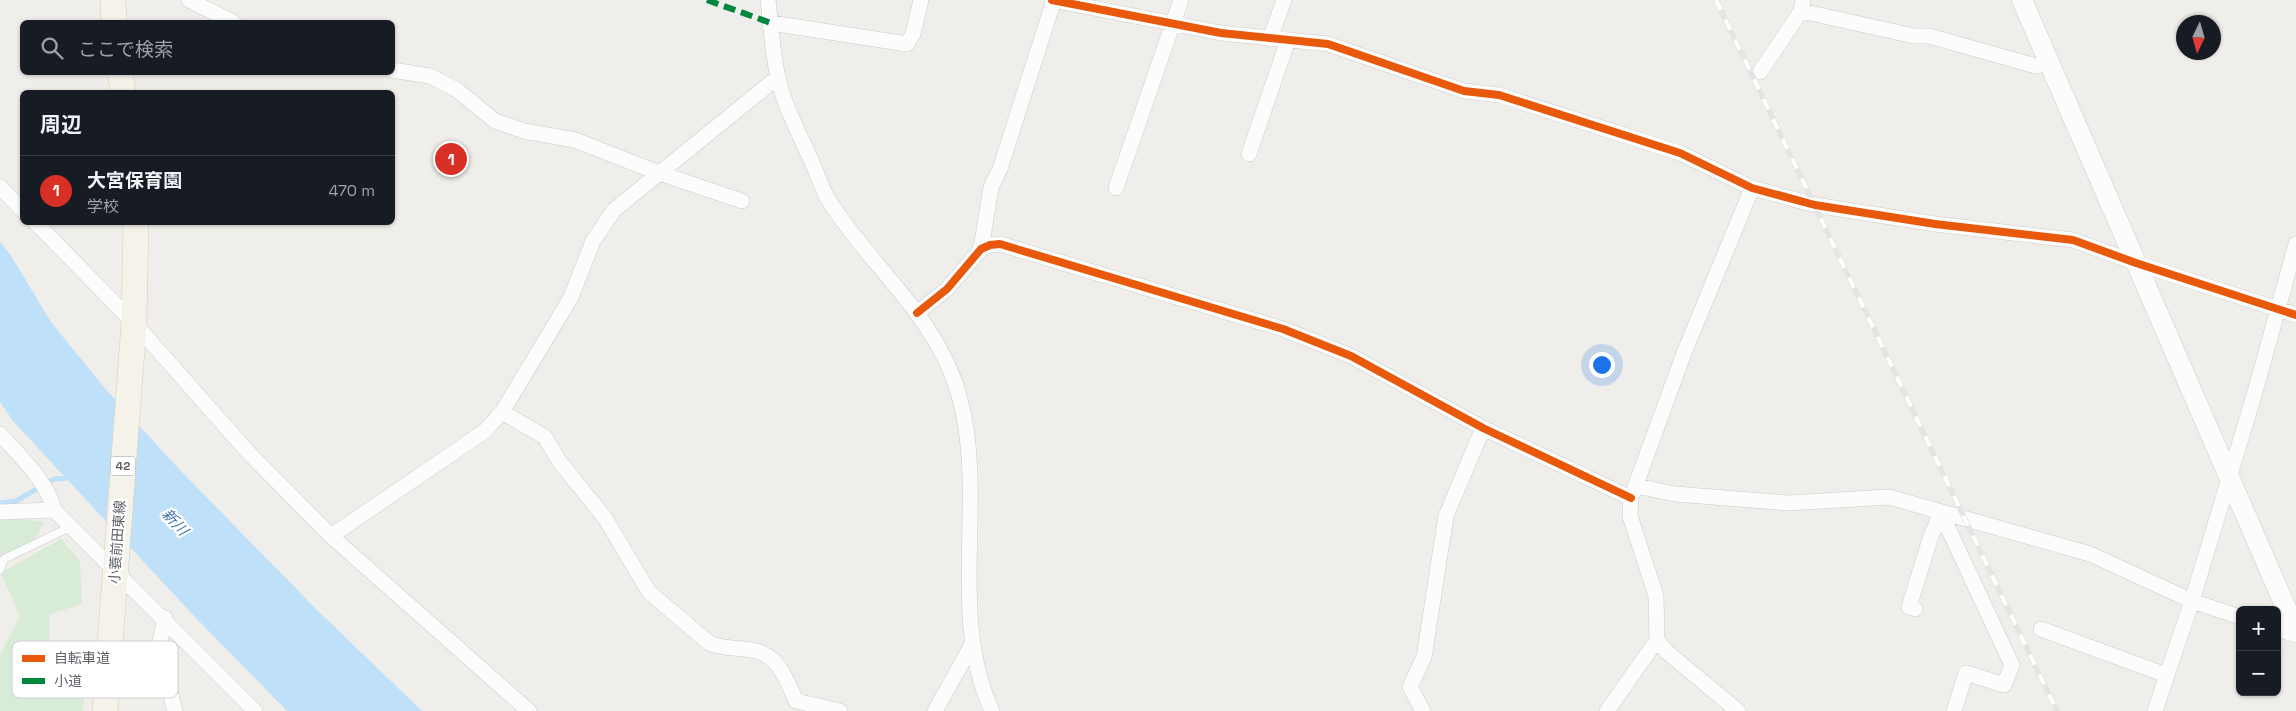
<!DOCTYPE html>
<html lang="ja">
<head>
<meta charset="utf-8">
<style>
  :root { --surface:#171b24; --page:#242831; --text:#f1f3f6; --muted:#9ea1a6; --line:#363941; --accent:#d93025 }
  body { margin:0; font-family:"Space Grotesk","Noto Sans JP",sans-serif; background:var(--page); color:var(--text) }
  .controls { position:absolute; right:15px; bottom:15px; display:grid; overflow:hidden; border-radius:8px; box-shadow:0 1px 4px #0004 }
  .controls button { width:45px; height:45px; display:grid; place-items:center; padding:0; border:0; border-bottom:1px solid var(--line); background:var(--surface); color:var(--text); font:25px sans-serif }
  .compass { position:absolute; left:2176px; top:15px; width:45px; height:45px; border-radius:50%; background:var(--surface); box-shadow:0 1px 4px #0004; rotate:185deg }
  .you { position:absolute; left:1601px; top:364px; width:18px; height:18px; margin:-12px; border:4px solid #fff; border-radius:50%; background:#1a73e8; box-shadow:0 0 0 8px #1a73e833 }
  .badge { display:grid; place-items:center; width:32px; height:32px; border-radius:50%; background:var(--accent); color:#fff; font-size:16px; font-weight:700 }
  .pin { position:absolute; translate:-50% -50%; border:2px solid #fff; box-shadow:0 1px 5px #0006 }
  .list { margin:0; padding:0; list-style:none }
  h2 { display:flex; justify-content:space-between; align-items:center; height:65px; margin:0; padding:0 20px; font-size:21px }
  h2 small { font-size:16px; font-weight:400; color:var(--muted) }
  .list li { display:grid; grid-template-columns:32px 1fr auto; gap:15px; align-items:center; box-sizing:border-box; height:70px; padding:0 20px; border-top:1px solid var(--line) }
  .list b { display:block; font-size:19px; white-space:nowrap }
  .list p { margin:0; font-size:16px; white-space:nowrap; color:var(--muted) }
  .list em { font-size:16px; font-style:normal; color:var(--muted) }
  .icon { flex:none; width:28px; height:28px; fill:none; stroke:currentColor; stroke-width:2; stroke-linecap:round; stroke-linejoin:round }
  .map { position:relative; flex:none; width:2296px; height:711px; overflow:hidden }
  .search { position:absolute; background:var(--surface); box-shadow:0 1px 4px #0004; left:20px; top:20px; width:375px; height:55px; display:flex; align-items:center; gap:12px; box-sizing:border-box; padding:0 18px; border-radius:8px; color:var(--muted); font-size:19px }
  .panel { position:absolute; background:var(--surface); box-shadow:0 1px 4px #0004; left:20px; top:90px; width:375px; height:135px; border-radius:8px }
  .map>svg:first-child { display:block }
  .green { fill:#d8ebd6 }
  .water { fill:#bfe0f9 }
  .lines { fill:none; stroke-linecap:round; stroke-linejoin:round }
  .stream { stroke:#bfe0f9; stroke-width:5 }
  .service-casing { stroke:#cbcccc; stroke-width:9 }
  .minor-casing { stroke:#cbcccc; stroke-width:16 }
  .tertiary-casing { stroke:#cbcccc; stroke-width:21 }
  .primary-casing { stroke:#d7ceb8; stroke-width:26 }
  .service { stroke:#fdfcfc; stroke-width:8 }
  .minor { stroke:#fdfcfc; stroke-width:15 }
  .tertiary { stroke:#fdfcfc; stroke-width:20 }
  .primary { stroke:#f4f2e9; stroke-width:25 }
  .rail-casing { stroke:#e4e4e4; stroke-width:5.5 }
  .rail { stroke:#fff; stroke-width:4; stroke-dasharray:11; stroke-linecap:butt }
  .quiet { stroke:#00873e; stroke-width:6; stroke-dasharray:12 6; stroke-linecap:butt }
  .cycleway-casing { stroke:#fff; stroke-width:11 }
  .cycleway { stroke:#e8590c; stroke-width:8 }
  .labels { text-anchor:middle; stroke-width:4.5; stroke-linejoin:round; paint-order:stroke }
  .shield { fill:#fff; stroke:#8f9295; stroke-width:1 }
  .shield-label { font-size:12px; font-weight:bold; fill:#5f6368 }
  .street-label { font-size:14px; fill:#5f6368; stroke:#fff }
  .water-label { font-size:15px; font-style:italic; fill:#4174aa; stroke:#fff }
  .key { fill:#fff; stroke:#cfd0d2; stroke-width:1 }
  .key-label { font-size:14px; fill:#5f6368 }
</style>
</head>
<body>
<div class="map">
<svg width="2296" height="711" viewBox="0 0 2296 711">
  <rect width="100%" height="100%" fill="#efeeea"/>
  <path class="green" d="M14,517L44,522L34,542L0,556V519Z
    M61,539L80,561L82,604L50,614L49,646L59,670L86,681L83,711H0V655L20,616L1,573Z"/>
  <path class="water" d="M0,242L10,254L51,322L103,386L178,468L318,611L422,711H287L195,617L13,421L0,402Z"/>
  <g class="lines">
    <path class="stream" d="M0,503L16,501L54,479L71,478"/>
    <g class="service-casing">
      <path id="service" d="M0,570L4,559L70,527"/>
    </g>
    <g class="minor-casing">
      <path id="minor" d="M189,0L233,22
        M768,0C771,25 772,52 778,77C784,106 800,135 812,162C818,176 823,192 831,204C874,270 940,320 960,399C987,500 947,613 992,711
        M1052,0L1221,33L1328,44L1464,91L1499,95L1680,153L1752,188L1815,205L1935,224L2073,240L2136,263L2296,315
        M1801,11L1914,36H1929L2036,66L2049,62
        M771,23L907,44L913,34L921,0
        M1270,39L1284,0
        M392,70L430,76L457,90L495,121L524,131L575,140L659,173L742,201
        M1760,72L1801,11L1803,0
        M1249,154L1288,40
        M0,187L22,210
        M1116,188L1181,0
        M35,222L134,323L248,452L331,536L529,711
        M981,249L991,187L1000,169L1054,0
        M917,313L947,289L981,249L990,245L1000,244L1283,329L1351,356L1483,428L1631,498
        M502,412L545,437L559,461L605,518L649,592L709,643C720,648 732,648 744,649C777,651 784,674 796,701L840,711
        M0,434C20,457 47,480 54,510
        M1636,486L1675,494L1789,503L1889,497L2090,554L2192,601L2240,617
        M0,512L54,510L255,711
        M1941,513L2012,665L2004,685L1966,673L1954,711
        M331,536L485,431L502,412L558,319L571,297L593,241L614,210L778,77
        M1915,609L1909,607L1931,536L1941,513
        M165,618L159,647L175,711
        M2041,629L2166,675
        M2277,629L2296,635
        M935,711L973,643
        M1423,711L1410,687L1424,657L1446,516L1483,428
        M1607,711L1657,640
        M1738,711L1667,652L1657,640L1656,596L1630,516L1631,498L1684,353L1752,188
        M2155,711L2192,601L2255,392L2296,244"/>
    </g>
    <g class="tertiary-casing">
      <path id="tertiary" d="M2022,0L2296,631"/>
    </g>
    <g class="primary-casing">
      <path id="primary" d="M113,0L114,22
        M120,72L123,92
        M105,711L134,323L136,222"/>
    </g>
    <use href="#service" class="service"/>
    <use href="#minor" class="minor"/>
    <use href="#tertiary" class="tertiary"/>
    <use href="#primary" class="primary"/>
    <g class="rail-casing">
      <path id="rail" d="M1716,0L2057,711"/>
    </g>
    <use href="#rail" class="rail"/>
    <path class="quiet" d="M707,0L771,23"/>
    <g class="cycleway-casing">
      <path id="cycleway" d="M1052,0L1221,33L1328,44L1464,91L1499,95L1680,153L1752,188L1815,205L1935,224L2073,240L2136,263L2296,315
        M917,313L947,289L981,249L990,245L1000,244L1283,329L1351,356L1483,428L1631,498"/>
    </g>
    <use href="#cycleway" class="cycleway"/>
  </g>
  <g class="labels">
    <rect class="shield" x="110.5" y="456.5" width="25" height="19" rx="4"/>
    <g class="shield-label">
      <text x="123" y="470">42</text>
    </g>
    <g class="street-label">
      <text transform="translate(117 542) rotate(-86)" y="5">小蓑前田東線</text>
    </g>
    <g class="water-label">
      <text transform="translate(175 522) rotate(47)" y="5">新川</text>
    </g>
  </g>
  <rect x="12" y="641" width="166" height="57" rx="8" class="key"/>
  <rect x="22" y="655" width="23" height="7" fill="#e8590c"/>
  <rect x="22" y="678" width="23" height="6" fill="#00873e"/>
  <g class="key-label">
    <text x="54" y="663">自転車道</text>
    <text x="54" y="686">小道</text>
  </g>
</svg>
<div class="controls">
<button>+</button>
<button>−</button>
</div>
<svg class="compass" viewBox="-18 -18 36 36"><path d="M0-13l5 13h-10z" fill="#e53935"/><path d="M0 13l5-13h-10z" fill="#9ea1a6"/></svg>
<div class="you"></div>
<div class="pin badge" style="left:451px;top:159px">1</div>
<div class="search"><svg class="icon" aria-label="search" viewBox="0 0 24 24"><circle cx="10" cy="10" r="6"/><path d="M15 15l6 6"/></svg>ここで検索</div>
<section class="panel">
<h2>周辺<small></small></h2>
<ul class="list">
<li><span class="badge">1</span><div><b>大宮保育園</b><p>学校</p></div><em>470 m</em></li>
</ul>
</section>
</div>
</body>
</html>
